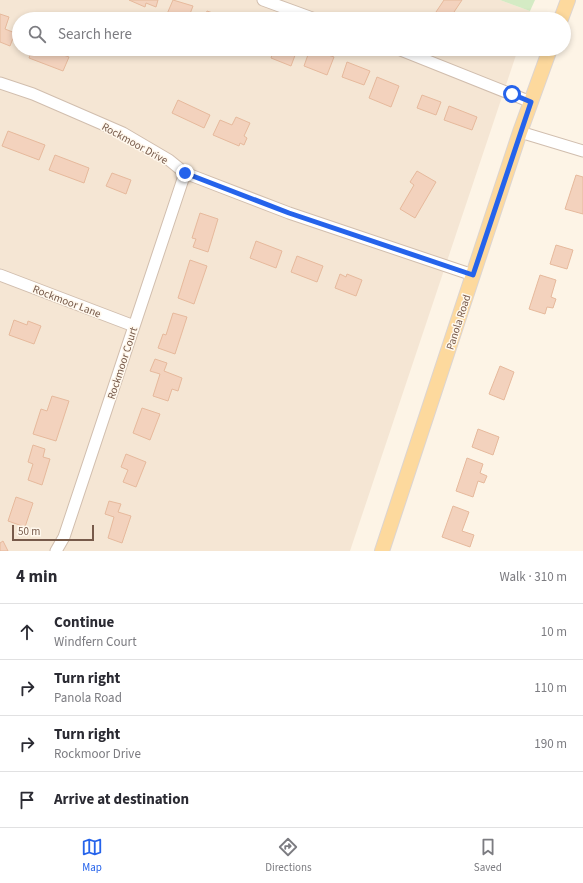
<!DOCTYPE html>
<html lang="en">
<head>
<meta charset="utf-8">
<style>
  :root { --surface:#fff; --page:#f7f7f7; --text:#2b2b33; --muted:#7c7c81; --line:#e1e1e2; --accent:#2563eb }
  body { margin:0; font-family:"Source Sans 3",sans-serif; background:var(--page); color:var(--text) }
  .scale { position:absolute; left:12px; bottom:10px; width:82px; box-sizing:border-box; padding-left:4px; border:2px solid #775a4a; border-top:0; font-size:11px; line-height:14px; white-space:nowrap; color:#775a4a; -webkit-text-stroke:3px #fff8ed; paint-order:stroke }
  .stop { position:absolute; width:12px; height:12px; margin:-9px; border:3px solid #2563eb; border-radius:50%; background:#fff }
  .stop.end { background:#2563eb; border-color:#fff; box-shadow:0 1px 4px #0008 }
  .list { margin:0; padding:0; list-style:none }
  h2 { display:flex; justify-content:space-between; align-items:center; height:52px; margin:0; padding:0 16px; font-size:17px }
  h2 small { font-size:13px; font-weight:400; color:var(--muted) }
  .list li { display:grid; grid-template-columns:26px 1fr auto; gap:12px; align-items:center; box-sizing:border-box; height:56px; padding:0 16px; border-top:1px solid var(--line) }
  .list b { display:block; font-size:15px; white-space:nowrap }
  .list p { margin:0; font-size:13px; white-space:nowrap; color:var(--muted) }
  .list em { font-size:13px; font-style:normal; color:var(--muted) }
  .icon { flex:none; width:22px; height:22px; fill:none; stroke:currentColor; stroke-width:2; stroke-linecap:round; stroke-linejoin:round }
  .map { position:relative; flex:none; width:583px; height:551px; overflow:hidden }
  .search { position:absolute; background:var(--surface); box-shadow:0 2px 6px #0003; left:12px; right:12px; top:12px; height:44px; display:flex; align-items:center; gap:10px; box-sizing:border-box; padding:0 14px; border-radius:22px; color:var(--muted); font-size:15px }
  .sheet { height:276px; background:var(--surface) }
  nav { display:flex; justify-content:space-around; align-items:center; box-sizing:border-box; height:56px; border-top:1px solid var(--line); background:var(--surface); font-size:11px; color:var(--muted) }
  nav a { display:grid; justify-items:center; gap:2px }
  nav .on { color:var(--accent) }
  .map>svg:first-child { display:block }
  .residential { fill:#f5e6d4 }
  .green { fill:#d4ebc4 }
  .building { fill:#f3d2bd; stroke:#e6b99c }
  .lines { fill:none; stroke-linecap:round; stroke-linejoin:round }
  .minor-casing { stroke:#d1beae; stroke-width:13 }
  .major-casing { stroke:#dcd4d0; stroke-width:16 }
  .minor { stroke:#fff; stroke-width:11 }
  .major { stroke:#fdd99d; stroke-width:14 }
  .route { stroke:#2563eb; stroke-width:5 }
  .labels { text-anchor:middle; stroke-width:3; stroke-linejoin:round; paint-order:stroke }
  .street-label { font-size:11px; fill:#775a4a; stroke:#fff8ed }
</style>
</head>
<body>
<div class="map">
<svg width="583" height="551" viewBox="0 0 583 551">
  <rect width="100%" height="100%" fill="#fdf4e6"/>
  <path class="residential" d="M0,0H500L530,11L528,19H19V49H518L350,551H0Z"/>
  <path class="green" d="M500,0H535L530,11Z"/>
  <path class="building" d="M129,0H158L156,7L146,3L145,7Z
    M173,0L193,6L188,19H182L167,14Z
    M444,0H462L454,12L459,15L456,19H439L434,15Z
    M207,11L227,18L226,19H204Z
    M0,14L9,17L5,29L15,33L10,46L0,42Z
    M32,49H47L69,57L63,71L29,58Z
    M274,49L297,50L291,66L271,58Z
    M310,49L334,57L327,75L304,66Z
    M347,62L370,71L364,85L342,77Z
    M377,77L399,86L391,107L369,98Z
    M422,95L441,102L436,115L417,108Z
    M178,100L210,115L204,128L172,113Z
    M449,106L477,117L472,130L444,120Z
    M236,117L250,123L244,136L247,138L244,145L240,143L239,146L213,135L220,120L232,125Z
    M8,131L45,145L39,160L2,146Z
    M55,155L89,168L84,183L49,170Z
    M417,171L436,182L415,218L400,209L414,185L410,182Z
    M112,173L131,180L126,194L106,186Z
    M576,175L583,177V214L565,209Z
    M200,213L218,219L208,252L193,247L196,239L192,238Z
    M256,241L282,251L276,268L250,258Z
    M556,245L573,250L567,269L550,264Z
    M297,256L323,266L317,282L291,272Z
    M190,260L207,266L194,304L178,298Z
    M340,274L346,277L347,274L362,280L356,296L335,288Z
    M540,275L556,280L551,297L556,299L553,308L547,307L545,314L529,309Z
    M173,313L187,317L175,354L158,348L163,334L166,335Z
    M14,320L27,325L28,321L41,326L34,344L9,335Z
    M155,359L167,363L164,371L182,378L178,391L172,389L168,401L153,396L160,374L150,371Z
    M500,366L514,372L504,400L489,394Z
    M52,396L69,401L56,441L33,434L41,409L47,411Z
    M142,408L160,414L150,440L133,433Z
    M478,429L499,437L493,455L472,447Z
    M33,445L45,449L43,457L50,459L42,485L28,480L33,464L28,462Z
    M126,454L146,462L136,487L123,482L128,470L121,467Z
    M467,458L483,464L480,473L487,476L484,483L478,481L473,497L456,491Z
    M16,497L33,503L25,527L8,521Z
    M109,501L121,504L118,512L131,516L122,543L108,538L114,517L105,514Z
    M453,506L469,512L462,531L474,535L470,547L442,537Z
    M3,541L8,551H0V543Z"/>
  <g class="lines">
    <g class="minor-casing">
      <path id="minor" d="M263,0L315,19
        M398,49L531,102
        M0,83L33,94L123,133L169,160L185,173L289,213L473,275
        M520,132L583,151
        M0,275L134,326
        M56,551L64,537L185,173"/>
    </g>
    <g class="major-casing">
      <path id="major" d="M561,19L568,0
        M382,551L520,132L550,49"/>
    </g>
    <use href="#minor" class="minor"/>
    <use href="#major" class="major"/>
  </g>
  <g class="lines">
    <path class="route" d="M185,173L289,213L473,275L531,102L512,94"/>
  </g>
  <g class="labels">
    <g class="street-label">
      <text transform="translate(135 143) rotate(29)" y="4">Rockmoor Drive</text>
      <text transform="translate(67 301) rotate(21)" y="4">Rockmoor Lane</text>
      <text transform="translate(458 322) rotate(-72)" y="4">Panola Road</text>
      <text transform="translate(122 363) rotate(-72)" y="4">Rockmoor Court</text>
    </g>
  </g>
</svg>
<div class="scale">50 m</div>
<div class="stop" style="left:512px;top:94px"></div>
<div class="stop end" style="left:185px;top:173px"></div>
<div class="search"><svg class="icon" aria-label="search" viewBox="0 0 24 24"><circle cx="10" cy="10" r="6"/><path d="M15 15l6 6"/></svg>Search here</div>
</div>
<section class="sheet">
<h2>4 min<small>Walk · 310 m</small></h2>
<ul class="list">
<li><svg class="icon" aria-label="ahead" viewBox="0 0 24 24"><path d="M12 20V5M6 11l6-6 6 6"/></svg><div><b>Continue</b><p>Windfern Court</p></div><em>10 m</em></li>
<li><svg class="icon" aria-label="right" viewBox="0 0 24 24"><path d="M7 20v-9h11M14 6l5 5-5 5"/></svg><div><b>Turn right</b><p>Panola Road</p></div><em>110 m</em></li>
<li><svg class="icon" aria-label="right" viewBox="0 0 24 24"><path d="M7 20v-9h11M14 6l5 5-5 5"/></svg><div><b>Turn right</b><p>Rockmoor Drive</p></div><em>190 m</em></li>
<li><svg class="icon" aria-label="arrive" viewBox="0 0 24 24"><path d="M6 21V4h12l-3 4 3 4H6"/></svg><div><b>Arrive at destination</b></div></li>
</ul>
</section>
<nav>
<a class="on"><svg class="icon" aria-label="map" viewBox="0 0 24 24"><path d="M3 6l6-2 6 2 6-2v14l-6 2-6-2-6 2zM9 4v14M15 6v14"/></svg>Map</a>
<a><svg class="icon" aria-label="directions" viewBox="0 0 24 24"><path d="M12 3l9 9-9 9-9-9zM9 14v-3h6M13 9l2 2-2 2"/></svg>Directions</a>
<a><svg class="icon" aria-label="saved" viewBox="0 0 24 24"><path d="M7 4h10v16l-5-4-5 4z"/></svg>Saved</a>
</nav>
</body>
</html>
